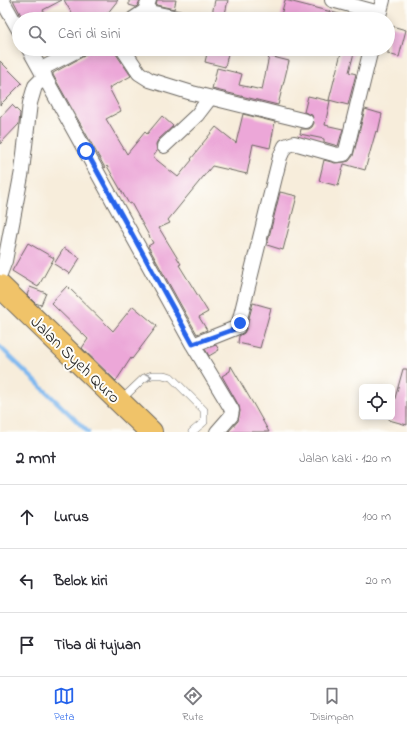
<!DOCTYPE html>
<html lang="id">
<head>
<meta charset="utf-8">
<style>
  :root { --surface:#fff; --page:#f2f2f3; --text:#2b2b33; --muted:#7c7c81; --line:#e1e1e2; --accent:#2563eb }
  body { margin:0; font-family:"Indie Flower",sans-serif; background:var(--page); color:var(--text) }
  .controls { position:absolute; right:12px; bottom:12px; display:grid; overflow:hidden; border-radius:6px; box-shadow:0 2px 10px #0003 }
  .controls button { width:36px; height:36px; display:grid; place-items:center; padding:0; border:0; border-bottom:1px solid var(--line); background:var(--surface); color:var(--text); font:20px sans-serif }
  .stop { position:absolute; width:12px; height:12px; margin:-9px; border:3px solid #2563eb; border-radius:50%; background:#fff }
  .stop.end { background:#2563eb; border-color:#fff; box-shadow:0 1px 4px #0008 }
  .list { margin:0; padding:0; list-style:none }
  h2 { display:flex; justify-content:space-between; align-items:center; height:52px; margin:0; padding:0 16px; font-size:17px }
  h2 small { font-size:13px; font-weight:400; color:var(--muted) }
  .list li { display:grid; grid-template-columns:26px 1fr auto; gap:12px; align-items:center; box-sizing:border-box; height:64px; padding:0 16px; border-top:1px solid var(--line) }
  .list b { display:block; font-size:15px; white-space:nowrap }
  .list em { font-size:13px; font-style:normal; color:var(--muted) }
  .icon { flex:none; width:22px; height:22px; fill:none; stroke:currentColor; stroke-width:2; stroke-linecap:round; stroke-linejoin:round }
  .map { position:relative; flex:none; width:407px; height:432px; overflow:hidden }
  .search { position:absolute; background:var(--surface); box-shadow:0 2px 10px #0003; left:12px; right:12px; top:12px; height:44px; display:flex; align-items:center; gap:10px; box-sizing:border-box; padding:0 14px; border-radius:22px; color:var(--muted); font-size:15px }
  .sheet { height:244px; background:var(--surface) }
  nav { display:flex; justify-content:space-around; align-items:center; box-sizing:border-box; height:56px; border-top:1px solid var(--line); background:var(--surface); font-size:11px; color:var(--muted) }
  nav a { display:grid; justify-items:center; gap:2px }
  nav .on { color:var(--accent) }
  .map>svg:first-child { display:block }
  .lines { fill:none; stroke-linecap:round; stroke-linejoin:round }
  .stream { stroke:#7eb8ef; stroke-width:4.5 }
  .building { fill:#eca7d8 }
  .service-casing { stroke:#69655f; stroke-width:8 }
  .minor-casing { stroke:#69655f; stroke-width:16 }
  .primary-casing { stroke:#69655f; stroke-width:24 }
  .service { stroke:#fff; stroke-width:7 }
  .minor { stroke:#fff; stroke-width:14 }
  .primary { stroke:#f0c369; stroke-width:22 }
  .oneway { stroke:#999 }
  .route { stroke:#2563eb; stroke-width:5 }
  .labels { text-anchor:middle; stroke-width:4; stroke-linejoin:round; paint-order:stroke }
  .street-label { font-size:17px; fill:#1c1c1c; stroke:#fdfcf7 }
</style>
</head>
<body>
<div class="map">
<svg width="407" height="432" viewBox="0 0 407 432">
  <rect width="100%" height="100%" fill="#fdfcf7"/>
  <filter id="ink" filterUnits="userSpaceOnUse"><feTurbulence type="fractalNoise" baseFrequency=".025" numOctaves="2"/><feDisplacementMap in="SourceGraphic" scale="8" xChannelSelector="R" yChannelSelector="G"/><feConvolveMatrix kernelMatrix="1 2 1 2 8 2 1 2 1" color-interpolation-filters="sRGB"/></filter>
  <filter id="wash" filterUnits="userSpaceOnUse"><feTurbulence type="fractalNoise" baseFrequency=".012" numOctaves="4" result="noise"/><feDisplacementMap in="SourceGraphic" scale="16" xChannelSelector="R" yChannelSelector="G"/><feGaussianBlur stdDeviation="0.9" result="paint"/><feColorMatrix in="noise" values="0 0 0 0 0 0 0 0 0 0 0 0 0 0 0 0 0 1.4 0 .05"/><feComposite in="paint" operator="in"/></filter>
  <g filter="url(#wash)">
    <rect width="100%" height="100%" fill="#f7eddb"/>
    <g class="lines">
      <path class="stream" d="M0,347L88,432"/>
    </g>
    <g id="blocks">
      <path class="building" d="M13,0H62L43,10L48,19H23Z
        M64,0H118L103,19H75Z
        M129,0H140L138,5L136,7L129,5Z
        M157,0H176L174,9L156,5Z
        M215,0H228L224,19H211Z
        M285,0L343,15L342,19H280Z
        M388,25L406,30L399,57L388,54Z
        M88,49H115L116,54L131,76L109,88L121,111L106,119L127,154L145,132L147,134L162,116L173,126L158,140L156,144L157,151L153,157L178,177L192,160L191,159L203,144H202L216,127L236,143L243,114L275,122L270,148L253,144L247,174L212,166L168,220L170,223L159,228L181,264L179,265L208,312L199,317L207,330L197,334L148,246L153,243L131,203L129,204L107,166L105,168L104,166L53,75V73L84,56L87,53Z
        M208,49H229L225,67L205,62Z
        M342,49H355L349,72L356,74L348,105L329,100Z
        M269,56L289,61L278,105L212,89L217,68L242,74L239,85L262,90Z
        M0,61L22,83L0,105Z
        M308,96L330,101L325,125L343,129L338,146L324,142V139L300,134L301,129H309L312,127L314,123L312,115L304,112Z
        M12,105L20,113L19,124L0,144V118Z
        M365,109L382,114L378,132L376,131L365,170L344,164L338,186L319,181L324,160L335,163L345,162L349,161L353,156Z
        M280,192L297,196L283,250L267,245Z
        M28,243L54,258L38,287L12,271Z
        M64,248L80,258L70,274L54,264Z
        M67,286L113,331L133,306L157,326L132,359L131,358L116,381L82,348L88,339L51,303Z
        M30,287L46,293L41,305L35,303L27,295Z
        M253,303L271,308L260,348L238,343L239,336L244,333L246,329Z
        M216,345L219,350L209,356L205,349Z
        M231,366L255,407L269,432H228L238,421L240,411L239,406L222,376L230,371Z
        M403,369H407V425L389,420L390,417H392V409Z"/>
    </g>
  </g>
  <g filter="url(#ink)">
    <use href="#blocks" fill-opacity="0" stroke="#69655f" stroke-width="1"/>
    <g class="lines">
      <g class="service-casing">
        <path id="service" d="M121,400L144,378L152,375H163L171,377L204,410V422L192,432"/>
      </g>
      <g class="minor-casing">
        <path id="minor" d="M2,0L19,30
          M332,0L379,13
          M145,11L182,19
          M133,19L145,11L149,0
          M378,19L383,0
          M29,49L193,345L232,410L231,416L217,432
          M123,49L139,73L150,80L192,93L306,121
          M41,69L80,49
          M164,146L197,115L210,98
          M0,274L5,261L22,171L30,103L35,86L45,76
          M193,345L238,327L280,157L285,146L294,143L337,155L344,154L346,151L371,49"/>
      </g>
      <g class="primary-casing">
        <path id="primary" d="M0,286L151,432"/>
      </g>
      <use href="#service" class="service"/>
      <use href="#minor" class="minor"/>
      <use href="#primary" class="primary"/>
    </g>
    <defs><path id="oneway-chevron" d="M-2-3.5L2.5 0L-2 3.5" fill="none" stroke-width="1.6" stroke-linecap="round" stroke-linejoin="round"/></defs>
    <use class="oneway" href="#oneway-chevron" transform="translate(149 377) rotate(-17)"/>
  </g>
  <g class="lines" filter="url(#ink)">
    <path class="route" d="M86,151L193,344L235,329L238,327L240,323"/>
  </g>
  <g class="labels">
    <g class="street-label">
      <text transform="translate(76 359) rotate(44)" y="6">Jalan Syeh Quro</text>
    </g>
  </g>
</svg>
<div class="controls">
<button><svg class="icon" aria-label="locate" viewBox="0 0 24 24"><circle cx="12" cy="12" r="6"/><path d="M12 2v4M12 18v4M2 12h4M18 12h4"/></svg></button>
</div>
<div class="stop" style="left:86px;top:151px"></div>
<div class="stop end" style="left:240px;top:323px"></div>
<div class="search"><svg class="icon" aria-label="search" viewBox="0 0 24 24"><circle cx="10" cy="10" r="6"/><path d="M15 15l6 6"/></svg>Cari di sini</div>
</div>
<section class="sheet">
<h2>2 mnt<small>Jalan kaki · 120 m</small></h2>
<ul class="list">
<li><svg class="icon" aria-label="ahead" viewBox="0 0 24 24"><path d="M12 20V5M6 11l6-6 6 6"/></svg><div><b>Lurus</b></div><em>100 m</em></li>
<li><svg class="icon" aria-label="left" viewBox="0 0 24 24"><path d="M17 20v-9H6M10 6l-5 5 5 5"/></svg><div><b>Belok kiri</b></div><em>20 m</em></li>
<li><svg class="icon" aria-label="arrive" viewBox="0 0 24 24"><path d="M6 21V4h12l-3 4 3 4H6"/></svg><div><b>Tiba di tujuan</b></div></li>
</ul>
</section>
<nav>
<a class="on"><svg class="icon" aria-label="map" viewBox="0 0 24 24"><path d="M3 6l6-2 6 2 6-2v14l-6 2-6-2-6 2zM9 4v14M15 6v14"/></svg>Peta</a>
<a><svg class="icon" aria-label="directions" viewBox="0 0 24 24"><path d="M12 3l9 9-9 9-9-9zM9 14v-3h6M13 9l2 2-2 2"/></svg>Rute</a>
<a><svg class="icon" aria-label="saved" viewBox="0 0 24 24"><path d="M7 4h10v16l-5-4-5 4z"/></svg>Disimpan</a>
</nav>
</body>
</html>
